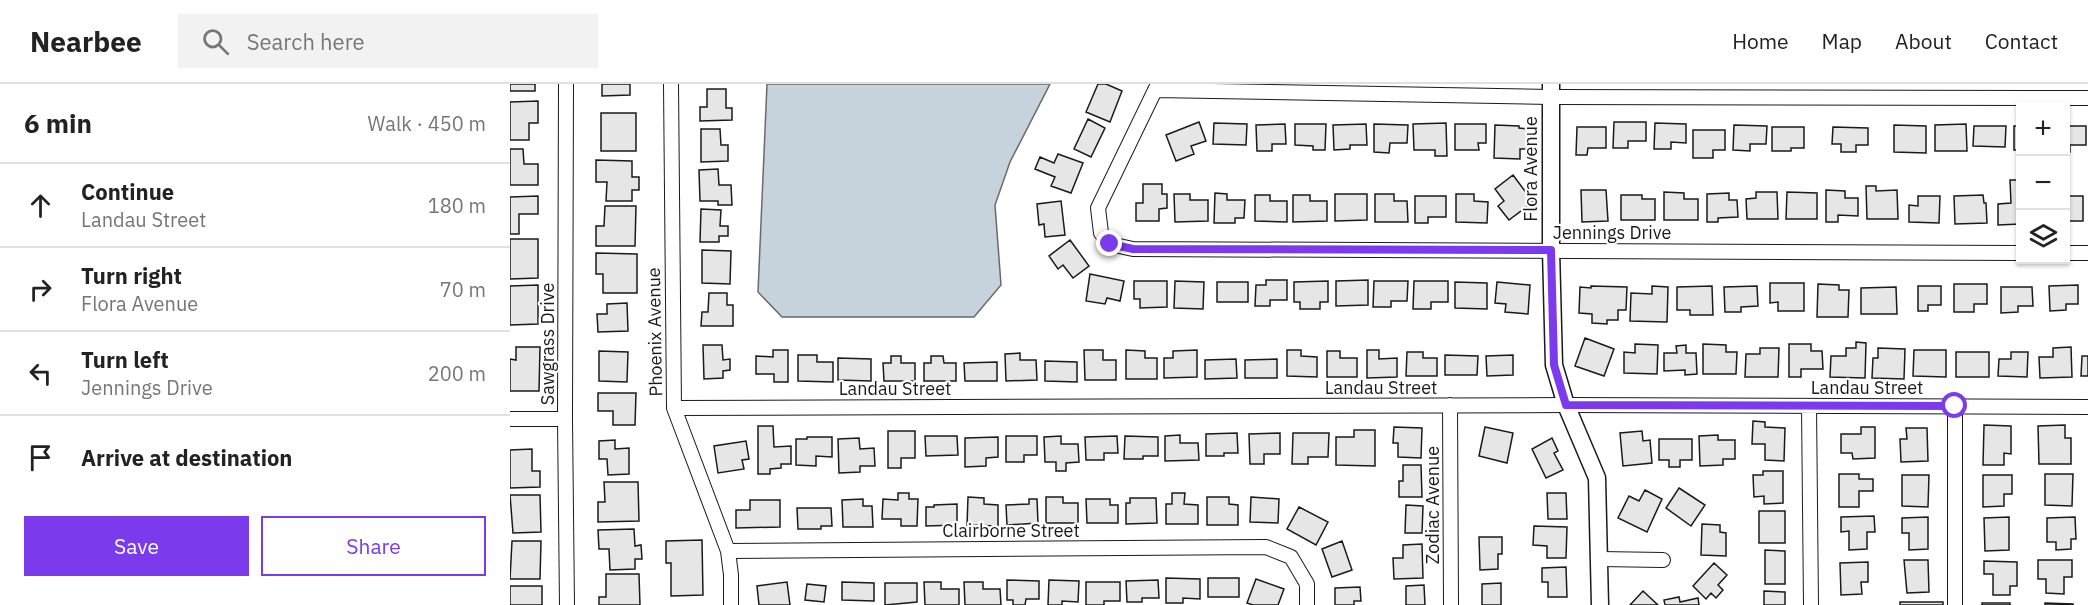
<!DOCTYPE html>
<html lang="en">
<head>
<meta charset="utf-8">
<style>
  :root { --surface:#fff; --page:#f2f2f2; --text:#222; --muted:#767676; --line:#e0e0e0; --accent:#7c3aed }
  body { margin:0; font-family:"IBM Plex Sans",sans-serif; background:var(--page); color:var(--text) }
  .controls { position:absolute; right:18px; top:18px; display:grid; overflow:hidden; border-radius:0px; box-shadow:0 2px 4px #0004 }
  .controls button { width:54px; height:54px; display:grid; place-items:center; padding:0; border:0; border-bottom:2px solid var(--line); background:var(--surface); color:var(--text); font:30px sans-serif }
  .stop { position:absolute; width:18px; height:18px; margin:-14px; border:4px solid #7c3aed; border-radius:50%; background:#fff }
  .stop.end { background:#7c3aed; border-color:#fff; box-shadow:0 2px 6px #0008 }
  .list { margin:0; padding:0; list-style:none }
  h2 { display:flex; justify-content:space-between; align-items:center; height:78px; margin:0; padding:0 24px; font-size:26px }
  h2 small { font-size:20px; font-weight:400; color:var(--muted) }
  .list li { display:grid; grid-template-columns:39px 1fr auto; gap:18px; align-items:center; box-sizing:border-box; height:84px; padding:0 24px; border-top:2px solid var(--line) }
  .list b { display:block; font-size:22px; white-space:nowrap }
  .list p { margin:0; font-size:20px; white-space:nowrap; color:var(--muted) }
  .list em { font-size:20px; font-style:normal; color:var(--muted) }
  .actions { display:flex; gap:12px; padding:18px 24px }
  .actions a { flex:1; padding:14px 0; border:2px solid var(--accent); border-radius:0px; text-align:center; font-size:21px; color:var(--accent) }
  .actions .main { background:var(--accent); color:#fff }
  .icon { flex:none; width:33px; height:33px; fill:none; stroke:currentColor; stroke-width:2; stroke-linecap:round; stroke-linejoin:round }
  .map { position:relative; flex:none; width:1578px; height:521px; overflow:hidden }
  header { display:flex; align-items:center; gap:36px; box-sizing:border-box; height:84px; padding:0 30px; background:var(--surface); border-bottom:2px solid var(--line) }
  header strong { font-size:28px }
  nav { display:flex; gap:33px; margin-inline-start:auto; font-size:21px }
  .search { width:420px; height:54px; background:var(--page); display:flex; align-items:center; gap:15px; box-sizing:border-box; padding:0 21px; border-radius:0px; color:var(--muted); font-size:22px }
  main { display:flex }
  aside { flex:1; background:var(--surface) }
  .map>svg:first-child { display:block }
  .water { fill:#c6d2dc; stroke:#6a6a6a; stroke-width:1.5 }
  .building { fill:#e6e6e6; stroke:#1a1a1a; stroke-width:1.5 }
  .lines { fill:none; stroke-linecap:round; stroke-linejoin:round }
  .minor-casing { stroke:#1a1a1a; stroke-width:16 }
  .tertiary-casing { stroke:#1a1a1a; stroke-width:19 }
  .minor { stroke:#fff; stroke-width:14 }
  .tertiary { stroke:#fff; stroke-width:16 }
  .route { stroke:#7c3aed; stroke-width:8 }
  .labels { text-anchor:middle; stroke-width:4.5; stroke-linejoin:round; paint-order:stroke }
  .street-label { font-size:18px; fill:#1a1a1a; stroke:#fff }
</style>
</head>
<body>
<header>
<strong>Nearbee</strong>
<div class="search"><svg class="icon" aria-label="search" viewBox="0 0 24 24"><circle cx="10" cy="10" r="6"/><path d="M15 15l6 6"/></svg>Search here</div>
<nav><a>Home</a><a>Map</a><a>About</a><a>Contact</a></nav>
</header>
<main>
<aside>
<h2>6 min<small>Walk · 450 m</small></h2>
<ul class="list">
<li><svg class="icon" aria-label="ahead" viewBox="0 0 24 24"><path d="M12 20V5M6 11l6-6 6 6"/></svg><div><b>Continue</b><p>Landau Street</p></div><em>180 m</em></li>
<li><svg class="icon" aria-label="right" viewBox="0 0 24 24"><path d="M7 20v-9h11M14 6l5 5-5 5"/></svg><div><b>Turn right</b><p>Flora Avenue</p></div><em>70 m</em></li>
<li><svg class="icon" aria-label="left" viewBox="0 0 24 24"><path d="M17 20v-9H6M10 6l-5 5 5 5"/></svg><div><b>Turn left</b><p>Jennings Drive</p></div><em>200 m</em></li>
<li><svg class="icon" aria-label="arrive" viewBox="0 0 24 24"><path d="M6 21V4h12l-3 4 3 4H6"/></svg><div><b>Arrive at destination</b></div></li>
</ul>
<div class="actions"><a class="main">Save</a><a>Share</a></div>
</aside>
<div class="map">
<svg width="1578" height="521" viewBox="0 0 1578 521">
  <rect width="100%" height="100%" fill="#fff"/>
  <path class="water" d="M257,0H540L500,78L485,121L491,201L464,233H272L248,208Z"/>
  <path class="building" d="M0,0H25V7H0Z
    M92,0H120V11L92,12Z
    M588,0H596L612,7L600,38L576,28Z
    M197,5H216V24H222V36L190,37V23H197Z
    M28,17V39H19V56H0V18Z
    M91,29H126V67H91Z
    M578,35L595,44L581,73L564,65Z
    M689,38L696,57L681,62L684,70L666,77L656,51Z
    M1104,38H1136V57H1118V64H1103Z
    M704,39L737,40L736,61L703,60Z
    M936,39L937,72H925V66H904L903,40Z
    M1145,39L1176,40V59L1161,58V65H1144Z
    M775,40L776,60H762V67H747L746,41Z
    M785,40H816L815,66H803V62L785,61Z
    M856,40L857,61H840V65L824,66L823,41Z
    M864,40L898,41L897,59H880L879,69L864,68Z
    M945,40H976V59H968L969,66H945Z
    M1456,40L1457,67H1425V41Z
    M985,41L1009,42V44L1019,45L1018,65H1010V75L984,74Z
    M1224,41L1257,42L1256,60H1240V67L1223,66Z
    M1384,41L1416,42V69L1384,68Z
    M1464,42H1496L1495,63L1463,62Z
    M1504,42H1510V66H1504Z
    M1556,42H1576V61H1560V68H1556Z
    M1067,43H1096V64H1078L1077,71H1066Z
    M1262,43H1294V64H1281V67H1262Z
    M1323,43L1358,44V61H1346V68H1331V60H1322Z
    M191,45H210L211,61H218V77L191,78Z
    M1183,46H1215V66H1203V74H1183Z
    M0,65H13L14,80H28V101H0Z
    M548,70L573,79L561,109L541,102L545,93L525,85L530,73L544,79Z
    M86,76L122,77V93H129V106H122V117H96L97,98H86Z
    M208,85L209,101H221L222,121H208V117H190L189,86Z
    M1003,91L1023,118L999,136L988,122L994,117L985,105Z
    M1500,96H1510V140L1488,141V120L1501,119Z
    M633,100H652V110H657V124L649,125V137H626V119H633Z
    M1356,102H1366V107L1387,106L1388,135H1357Z
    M1071,106H1096L1098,137L1072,138Z
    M1316,106L1335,107V114H1348V132L1328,131V138H1316Z
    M1154,108L1174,109V115H1188V136H1154Z
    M1246,108H1267L1268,135H1237L1236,115L1246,114Z
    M1277,108L1307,109V135H1276Z
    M705,109L717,110V116H735L734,134H725V139H704Z
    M1219,109V116H1227L1228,133L1208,134V138H1197V110Z
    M664,110H680V116H698V137L665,138Z
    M825,110H857V136L825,137Z
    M865,110H884V117H897L898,138H865Z
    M946,110H964V117L978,118L977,139L946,138Z
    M745,111H760V117H777V138L745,137Z
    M783,111H800V117H817V137L783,138Z
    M1111,111H1132V115H1145V136H1111Z
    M1473,111L1474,119H1476L1477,139L1445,140L1444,112Z
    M28,112V130H9V150H0V113Z
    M905,112H936V133H918V139H905Z
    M1408,112H1430L1429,139L1399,138V121L1408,122Z
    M1556,112H1573V137H1556Z
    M551,117L555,151L535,153L534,140L529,141L527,120Z
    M95,122H126L125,162H86V142H94Z
    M191,125L211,126L210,142H218V152H209V158H190Z
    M0,155H28V194L0,195Z
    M560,156L579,182L563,194L553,181L548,185L539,172Z
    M192,166L221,167L220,200L192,199Z
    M86,169L127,170V209H93V190H86Z
    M580,190L614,197L610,217L597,214L595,220L576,217Z
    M756,196H777V216H760V222H745L746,201H756Z
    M858,196V221L826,222V197Z
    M624,197H657V223L630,224V215H624Z
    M665,197L694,198L693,225L664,224Z
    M818,197V218H810V225H790V218H784V198Z
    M864,197H898L897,217H881V223H863Z
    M904,197H938V218H921V225H903Z
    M707,198H738V218H707Z
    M945,198L977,199V225L945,224Z
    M987,198L1020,201L1018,230L995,228L996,220L985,219Z
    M1260,199H1294V227H1268V218L1260,219Z
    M1308,200L1329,201V206H1339L1338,233H1307Z
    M1444,200H1477V220H1464V228H1444Z
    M28,201V240L0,241V202Z
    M1568,201V220H1556V226L1540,227L1539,202Z
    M1081,202L1117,203L1116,226H1108V236H1097V240L1082,239V230L1069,229L1070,203L1081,204Z
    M1142,202L1158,203L1157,238L1120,237L1121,209L1142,210Z
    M1202,202L1203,231H1180V226H1167V203Z
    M1247,202L1248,222L1231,223V228H1215L1214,203Z
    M1408,202H1431V221H1418V227H1408Z
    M1386,203L1387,230H1351V204Z
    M1491,203H1522L1523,222H1508V228L1491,229Z
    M199,209H217V221H223V242H191L192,228H198Z
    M117,219L118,247L88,248L87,230H97V220Z
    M1075,254L1104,265L1094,292L1065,282Z
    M1346,258L1356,259L1355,294L1320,293L1321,272H1336V264H1346Z
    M1125,260L1148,261L1147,290L1114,289V268L1125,269Z
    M1193,260L1216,261V268H1227L1226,290H1193Z
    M1279,260H1301V267H1312L1313,285H1291V293H1279Z
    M193,261H212L213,276L220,275V286L213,287V294L194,295Z
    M1176,261V269H1186L1187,290L1175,291V286L1154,287V269H1167L1166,262Z
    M6,263H30L29,307H0V275L6,276Z
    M1561,263L1562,293L1530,294L1529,273H1543V264Z
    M1250,264H1269L1268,293H1235L1236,270H1250Z
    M1368,264L1395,265L1394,295L1362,294L1363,274H1368Z
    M263,266H278V298H264V290H246V272L263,273Z
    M574,266H593V276H606V296H575Z
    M616,266L635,267V274H647V295H616Z
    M687,266V293L654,294V274H663V267Z
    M777,266H791V272L807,273V293L777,292Z
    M857,266H869V275L887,274V293L857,294Z
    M1404,266H1436V293L1403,292Z
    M89,267L118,268L117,298L89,297Z
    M817,267H830V274H847V293H817Z
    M897,268H913V274H927V292H896Z
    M1446,268H1479V293H1446Z
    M1501,268H1518L1517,293L1488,292L1489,275H1501Z
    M510,269V276H526L527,296L496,297L495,270Z
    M288,271H307V278H323V298L288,297Z
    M935,271L968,272L967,291H935Z
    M1003,271V291L977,292L976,272Z
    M381,272H391V279H405V297H374L373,279H381Z
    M421,272H433L434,279H446V297H414V279H421Z
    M1572,272H1578V292H1571Z
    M328,274L361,275V297L328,296Z
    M726,275L727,294L695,295V276Z
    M767,275V294H735V276Z
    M535,277L567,278V298L535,297Z
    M487,278V297H455L454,279Z
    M88,309H126L125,341H103V327H88Z
    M1243,337L1255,338V343L1275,344L1274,377L1255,376V360H1242Z
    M1474,341L1501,342V370L1494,369V381H1473Z
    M1555,341V354H1561V380H1529L1528,342Z
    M248,342H263L264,363L281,362V380H271V384L260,385V390H248Z
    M884,343L912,344L911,374L888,373V359H883Z
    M975,343L1003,349L997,379L969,372Z
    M1351,343H1365V374L1343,375L1342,369H1331V350H1351Z
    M1396,344H1417L1418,377L1391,378L1390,355H1397Z
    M844,346H865V382L826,381V353H844Z
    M378,347H405V374H391V384H378Z
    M1132,347L1133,357L1140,356L1142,379L1113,382L1110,349Z
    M727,349L728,369H714V372H696V350Z
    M770,349V370H754V380H740L739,350Z
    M783,349H819L818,373H798V380H782Z
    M670,351V359H688L689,376L655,377V352Z
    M1208,351V356H1225V375H1213V381L1190,382L1189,352Z
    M415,352H447L448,371L416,372Z
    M496,352H527V371H514V378H496Z
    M551,352V360H568L569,378L556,379V387H546V378H535L534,353Z
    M607,352L608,369H594V376H576L575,353Z
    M615,352L648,353V372H633V375H614Z
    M297,353H322V373L306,372V382L286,381V355H297Z
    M488,353V373L476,374V382L455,383V354Z
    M349,354L350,365L364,364L365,382H350V388L329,389L328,355Z
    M1042,354L1048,367L1044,369L1053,386L1036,394L1022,365Z
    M1149,355H1182V376H1170V383H1159V376H1149Z
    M105,356V365L119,364V390L98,391L97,375H89V357Z
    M236,357L239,375L232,376L234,385L208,389L204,362Z
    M22,365V387H30V403L0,404V366Z
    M893,381H911L912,413H889V397H893Z
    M1253,387H1273V419L1254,420V412L1244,413L1243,391H1253Z
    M1329,390H1349V395H1363V407H1349V423H1329Z
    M1535,390H1563L1562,422L1535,421Z
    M1392,391H1419L1418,423L1392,422Z
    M1473,391H1502V410H1494V422L1473,423Z
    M94,398H128L129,437L88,438V418H95Z
    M1169,404L1195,421L1181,442L1156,424Z
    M1135,406L1152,415L1137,448L1108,434L1119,412L1129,417Z
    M388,409H399V415H408L407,442H391V435H372L373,415L388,416Z
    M662,409H675L674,420L688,421V440H656V420H662Z
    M1037,409H1056L1057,435H1038Z
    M0,411H30L31,448L3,449Z
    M458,413L474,414V420L488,421V442L457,441Z
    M536,413H553V419H568V439H536Z
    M697,413H719V420L728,421V441H697Z
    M741,413L769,415L768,439L740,438Z
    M620,414H646L647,439L616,440V419H620Z
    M353,415V422H362L363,443H333L332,416Z
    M519,415H527L528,439L497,441L496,421L519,420Z
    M576,415H600V421H608V439H577Z
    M240,416H270V443L226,444V426H240Z
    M447,420V441L416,442V423H424V421Z
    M896,421L913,422L912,449H895Z
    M789,423L818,438L806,461L777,445Z
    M287,424H321L322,442H311V445H288Z
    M1249,427H1275V459H1249Z
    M1364,432L1365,448H1357V465L1339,466V447L1331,448V433Z
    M1418,433V465L1399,466V449H1392V434Z
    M1499,433V466L1475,467L1474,434Z
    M1565,433L1566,455H1561V465L1546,466V458H1537V434Z
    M1192,440L1210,441V448L1216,449V472L1191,471Z
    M1024,442L1057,443L1056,474H1037V462L1023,461Z
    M124,445L125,462L131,461L132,475H125V485L100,486L99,465H89L88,446Z
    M969,453H992V470H988V485L970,486Z
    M192,456L193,511L161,512V479H156V457Z
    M2,457H31L30,495H0Z
    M832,457L842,486L822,493L812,465Z
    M912,460L913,494L884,495L883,474H893V461Z
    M1255,466L1275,467V500H1255Z
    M1394,476H1418L1419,508L1397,509Z
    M1528,476H1562V493H1554V510L1536,509V495H1528Z
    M1474,477L1507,478V502H1500V511H1483V490H1474Z
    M1358,478V498H1351L1352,510L1331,511L1330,479Z
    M1204,479L1217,491L1208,501L1213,506L1206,514L1201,509L1196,515L1183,502Z
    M1056,483L1057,513H1038V498H1032V484Z
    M96,490H129L130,521H89V513H96Z
    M656,494L690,495V515L673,514V519H656Z
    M698,494H729V513H698Z
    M746,495L774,505L768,521H743L737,519Z
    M497,496L529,497V515H516L515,521H503V516H497Z
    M539,496L569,497L568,518L552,517V521H538Z
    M648,496L649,514H632V518H617L616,497Z
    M277,498L280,521H249L247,502Z
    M332,498L364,499V517L332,516Z
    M414,498H431V505H449V521H415Z
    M454,498H473V505H490L491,521H455Z
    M576,498H610V517H594V521H576Z
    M375,499H407V518L375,521Z
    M991,499V521H972V500Z
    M297,500L316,502L314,518L295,516Z
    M914,501L915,521H896V502Z
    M0,502H32V521H0Z
    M850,503L851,517H844V521H825V504Z
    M1133,507L1148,521H1120Z
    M1254,507L1275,508V521H1254Z
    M1169,513L1170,518L1188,514L1189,521H1155L1154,516Z
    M1390,518H1433V521H1390Z
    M1472,519H1500V521H1472Z
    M1535,519L1563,520V521H1535Z"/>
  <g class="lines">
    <g class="minor-casing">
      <path id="minor" d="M56,0L55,335L57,521
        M161,0L164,324L218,467L221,491V521
        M648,0L588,124L591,149L600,160L623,165L1510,169
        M645,6L1041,13L1578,14
        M1556,169H1578
        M940,321L941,521
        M1299,322L1301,521
        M1445,323V521
        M164,324L1056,321L1578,323
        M0,335H55
        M218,467L756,463L781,473L797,500V521
        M1090,475L1153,476"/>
    </g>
    <g class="tertiary-casing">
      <path id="tertiary" d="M1041,0V166L1044,281L1056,321L1087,394L1090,521"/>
    </g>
    <use href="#minor" class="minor"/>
    <use href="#tertiary" class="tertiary"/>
  </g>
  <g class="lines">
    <path class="route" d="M600,160L623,165L1041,166L1044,281L1056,321L1445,322"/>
  </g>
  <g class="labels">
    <g class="street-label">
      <text transform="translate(1021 85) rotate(-90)" y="6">Flora Avenue</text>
      <text x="1102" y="155">Jennings Drive</text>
      <text transform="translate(145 248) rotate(-91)" y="6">Phoenix Avenue</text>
      <text transform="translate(38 260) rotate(-90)" y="6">Sawgrass Drive</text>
      <text x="871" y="310">Landau Street</text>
      <text x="1357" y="310">Landau Street</text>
      <text x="385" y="311">Landau Street</text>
      <text transform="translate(923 421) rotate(-90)" y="6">Zodiac Avenue</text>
      <text x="501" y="453">Clairborne Street</text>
    </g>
  </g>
</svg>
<div class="controls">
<button>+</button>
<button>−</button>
<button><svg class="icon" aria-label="layers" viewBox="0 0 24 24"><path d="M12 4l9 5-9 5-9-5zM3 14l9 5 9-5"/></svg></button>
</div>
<div class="stop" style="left:1445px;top:322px"></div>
<div class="stop end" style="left:600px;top:160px"></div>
</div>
</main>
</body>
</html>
